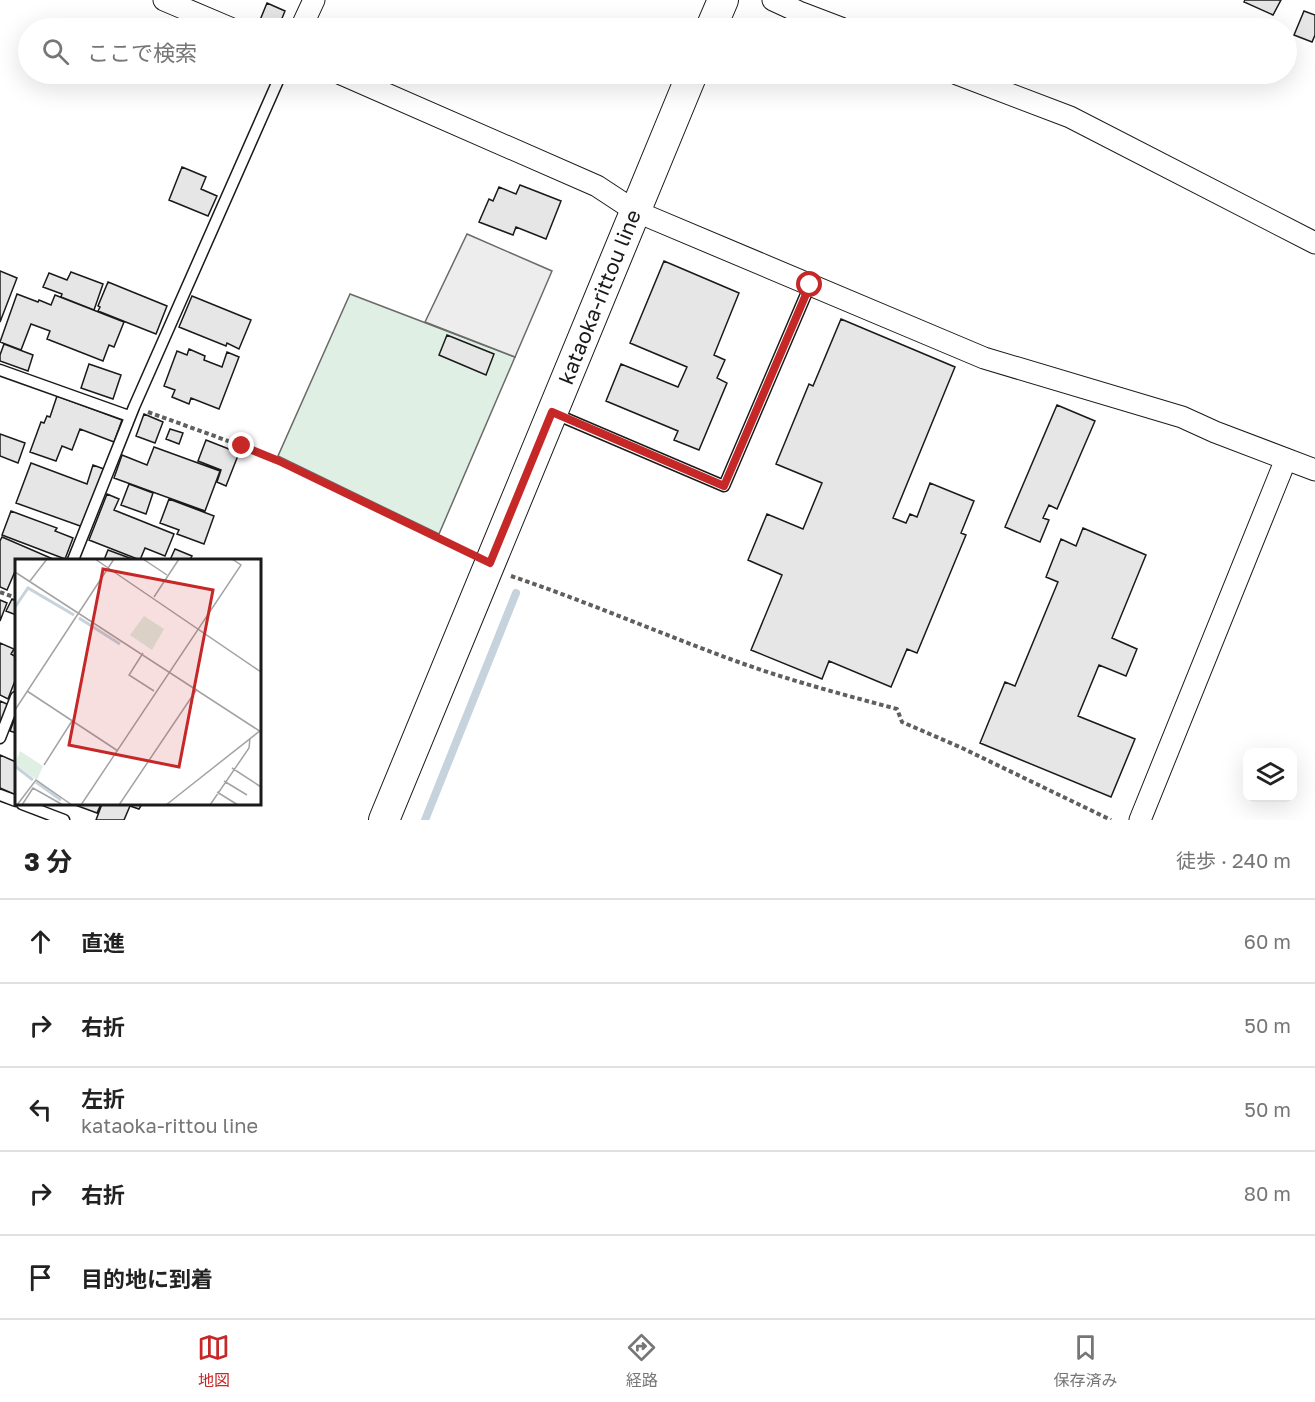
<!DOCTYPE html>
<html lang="ja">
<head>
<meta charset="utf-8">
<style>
  :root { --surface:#fff; --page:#f6f6f6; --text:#222; --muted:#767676; --line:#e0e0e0; --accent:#c62828 }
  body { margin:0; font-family:"Golos Text","Noto Sans JP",sans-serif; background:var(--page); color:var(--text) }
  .controls { position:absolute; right:18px; bottom:18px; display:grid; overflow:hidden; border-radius:12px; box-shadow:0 6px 24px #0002 }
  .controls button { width:54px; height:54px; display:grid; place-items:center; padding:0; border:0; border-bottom:2px solid var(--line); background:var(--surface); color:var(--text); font:30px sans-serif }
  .stop { position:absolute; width:18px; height:18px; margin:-14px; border:4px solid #c62828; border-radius:50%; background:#fff }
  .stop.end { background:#c62828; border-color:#fff; box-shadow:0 2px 6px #0008 }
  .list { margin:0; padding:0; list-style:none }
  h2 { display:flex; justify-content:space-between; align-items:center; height:78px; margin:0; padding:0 24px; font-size:26px }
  h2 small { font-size:20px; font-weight:400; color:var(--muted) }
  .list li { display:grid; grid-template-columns:39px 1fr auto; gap:18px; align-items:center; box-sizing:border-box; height:84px; padding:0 24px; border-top:2px solid var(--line) }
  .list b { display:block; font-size:22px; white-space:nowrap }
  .list p { margin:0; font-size:20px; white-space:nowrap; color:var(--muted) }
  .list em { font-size:20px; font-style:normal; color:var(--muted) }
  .icon { flex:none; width:33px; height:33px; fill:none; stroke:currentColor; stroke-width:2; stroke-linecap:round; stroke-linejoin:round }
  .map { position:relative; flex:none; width:1315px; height:820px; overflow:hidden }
  .search { position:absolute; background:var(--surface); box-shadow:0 6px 24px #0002; left:18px; right:18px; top:18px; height:66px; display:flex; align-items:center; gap:15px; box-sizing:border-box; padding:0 21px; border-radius:33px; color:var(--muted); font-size:22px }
  .sheet { height:498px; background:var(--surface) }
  nav { display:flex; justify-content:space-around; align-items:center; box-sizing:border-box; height:84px; border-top:2px solid var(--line); background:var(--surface); font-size:16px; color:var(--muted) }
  nav a { display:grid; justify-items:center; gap:3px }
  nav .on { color:var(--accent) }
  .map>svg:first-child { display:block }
  .green { fill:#e0efe3; stroke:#6a6a6a; stroke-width:1.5 }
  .parking { fill:#ededed; stroke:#6a6a6a; stroke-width:1.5 }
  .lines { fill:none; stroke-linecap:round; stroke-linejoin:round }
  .stream { stroke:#c6d2dc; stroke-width:8 }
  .building { fill:#e6e6e6; stroke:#1a1a1a; stroke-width:1.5 }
  .service-casing { stroke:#1a1a1a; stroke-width:13 }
  .minor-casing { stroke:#1a1a1a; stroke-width:23 }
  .secondary-casing { stroke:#1a1a1a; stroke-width:32 }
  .path { stroke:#5f5f5f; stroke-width:4; stroke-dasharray:4.5 3; stroke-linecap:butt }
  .service { stroke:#fff; stroke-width:10 }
  .minor { stroke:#fff; stroke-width:21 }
  .secondary { stroke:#fff; stroke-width:30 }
  .route { stroke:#c62828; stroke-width:8 }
  .labels { text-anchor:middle; stroke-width:4.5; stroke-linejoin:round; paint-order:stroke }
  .street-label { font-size:21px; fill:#1a1a1a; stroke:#fff }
  .inset-river { fill:none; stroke:#c6d2dc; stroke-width:3 }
  .inset-road { fill:none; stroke:#a3a3a3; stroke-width:1.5 }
  .view { fill:#c62828; fill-opacity:0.15; stroke:#c62828; stroke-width:3 }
  .inset-edge { fill:none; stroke:#1a1a1a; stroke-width:3 }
</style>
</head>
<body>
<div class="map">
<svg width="1315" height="820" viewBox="0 0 1315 820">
  <rect width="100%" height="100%" fill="#fff"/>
  <path class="green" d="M350,294L515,357L439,534L278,456Z"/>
  <path class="parking" d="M467,234L552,271L515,357L425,322Z"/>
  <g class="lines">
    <path class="stream" d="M425,820L516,593"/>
  </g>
  <path class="building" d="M1245,0H1281L1273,15L1244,2Z
    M267,3L285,11L278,28H267L258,25Z
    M1304,11L1315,15V35L1312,42L1294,35Z
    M182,167L206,177L201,189L217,196L208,216L169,200Z
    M520,185L561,201L546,239L516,227L513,235L479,222L489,199L493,201L499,187L516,194Z
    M664,261L739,293L714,355L725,360L717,378L727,383L699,450L674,440L678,431L606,401L621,364L678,387L687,367L630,343Z
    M0,271L17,278L0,322Z
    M71,272L103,284L94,310L61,297L62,294L43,287L49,273L67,280Z
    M108,282L167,306L156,334L98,311L100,307L98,306Z
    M17,294L38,302L39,300L51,305L55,295L124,322L114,347L109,345L103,361L47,339L50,331L31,324L21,350L0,342Z
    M192,296L251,320L239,349L227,343L226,346L179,327Z
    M841,319L955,367L893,518L906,523L910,514L917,517L930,483L974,501L961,533L966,535L917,653L907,649L891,687L829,661L822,679L751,650L782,575L748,560L767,514L803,529L822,483L776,464L809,384L813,386Z
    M447,335L494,354L486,375L439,355Z
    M4,344L33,355L28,371L0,361V355Z
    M189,349L205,356L204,360L222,367L227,352L239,357L219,409L191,398L189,404L172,397L175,390L164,386L177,351L187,355Z
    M89,364L121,375L113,399L81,388Z
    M57,396L122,420L114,442L80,429L72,450L62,446L56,461L30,452L41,422L44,423L47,416L50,417Z
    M1057,405L1095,421L1057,509L1049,505L1043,518L1049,520L1040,542L1005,527Z
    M144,414L163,422L155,443L136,436Z
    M170,429L183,433L179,444L166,439Z
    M0,434L25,443L18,463L0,456Z
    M206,440L239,453L226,486L217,482L221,470L198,461Z
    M154,447L220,471L205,511L114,478L122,455L147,465Z
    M31,463L87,484L93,465L104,469L83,527L16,503Z
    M129,484L153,493L146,514L121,505Z
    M107,494L119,499L114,510L174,534L165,556L145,548L140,560L89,540Z
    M169,499L214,516L204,544L177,534L179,530L160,523Z
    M11,511L57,528L55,531L73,538L65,559L2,535Z
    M1083,528L1146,555L1112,638L1137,649L1126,676L1099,665L1078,716L1135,739L1111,797L980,743L1005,682L1015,686L1058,582L1046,577L1061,539L1076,546Z
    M2,537L53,559V560H16V569L7,590L0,587V541Z
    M175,549L192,556L190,560H170Z
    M108,550L135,560H104Z
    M12,599L16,601V615L6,611Z
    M0,600L7,603L0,621Z
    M0,643L14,649L11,654L16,657V678L8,699L0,695Z
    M0,701L9,705L2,723L0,722Z
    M16,715V733L10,731Z
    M0,755L16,762V795L0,788Z
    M76,804H101L97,813L75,805Z
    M102,804H142L139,809L130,806L124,820H96Z"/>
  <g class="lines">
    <g class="service-casing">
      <path id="service" d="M0,370L129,416
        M553,413L724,486L810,285
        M73,560L134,407L281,74
        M0,738L16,697
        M0,795L16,801
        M22,804L64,820"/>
    </g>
    <g class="minor-casing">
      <path id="minor" d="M164,0L230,28
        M773,0L799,12L841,28
        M301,28L314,0
        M341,74L597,186L635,211L984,358L1182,417L1215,432L1315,470
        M957,74L1070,117L1315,243
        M1140,820L1286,459"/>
    </g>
    <g class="secondary-casing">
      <path id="secondary" d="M711,28L723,0
        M384,820L692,74"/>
    </g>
    <path class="path" d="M148,412L242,446L279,461L468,552
      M511,576C585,601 657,632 730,659C784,679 841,694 897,709L902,722L962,748L1111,820
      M0,592L16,598"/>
    <use href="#service" class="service"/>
    <use href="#minor" class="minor"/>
    <use href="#secondary" class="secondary"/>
  </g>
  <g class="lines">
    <path class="route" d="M242,446L279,461L490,563L552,412L724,486L810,285"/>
  </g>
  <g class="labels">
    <g class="street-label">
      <text transform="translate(600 297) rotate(-68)" y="7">kataoka-rittou line</text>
    </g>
  </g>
  <g transform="translate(15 559)">
    <rect width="246" height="246" fill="#fff"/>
    <path d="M129,57L149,70L137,91L115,76ZM5,192L28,207L22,221L0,205Z" fill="#e0efe3"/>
    <path class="inset-river" d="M0,48L13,29L59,56M64,59L105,85M0,207L18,221M21,223L46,241"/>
    <path class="inset-road" d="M80,0L246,113M128,0L152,16M0,13L246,173M15,22L32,0M139,38L164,0M128,94L114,116L139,132M12,132L103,192M0,151L99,0M29,206L57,162M217,209L246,228M209,222L232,236M202,233L223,246M2,246L21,221L57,246M7,246L18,229L48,246M66,246L226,6L217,0M104,246L182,130M151,246L246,171M195,246L234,189L235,179"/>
    <path class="view" d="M88,10L198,31L164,208L54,186Z"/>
    <rect width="246" height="246" class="inset-edge"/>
  </g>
</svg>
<div class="controls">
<button><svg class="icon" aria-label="layers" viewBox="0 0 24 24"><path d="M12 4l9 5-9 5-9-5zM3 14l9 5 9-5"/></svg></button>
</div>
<div class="stop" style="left:810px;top:285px"></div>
<div class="stop end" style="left:242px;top:446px"></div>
<div class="search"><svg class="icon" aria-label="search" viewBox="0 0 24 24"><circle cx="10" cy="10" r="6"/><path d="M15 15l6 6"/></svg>ここで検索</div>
</div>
<section class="sheet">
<h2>3 分<small>徒歩 · 240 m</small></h2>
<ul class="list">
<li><svg class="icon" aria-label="ahead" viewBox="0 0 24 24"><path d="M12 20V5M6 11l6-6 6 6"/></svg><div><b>直進</b></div><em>60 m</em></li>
<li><svg class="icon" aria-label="right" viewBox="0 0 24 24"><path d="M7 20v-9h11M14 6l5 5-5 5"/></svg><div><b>右折</b></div><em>50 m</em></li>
<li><svg class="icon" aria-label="left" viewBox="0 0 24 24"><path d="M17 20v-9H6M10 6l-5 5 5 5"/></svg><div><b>左折</b><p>kataoka-rittou line</p></div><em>50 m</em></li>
<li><svg class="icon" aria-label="right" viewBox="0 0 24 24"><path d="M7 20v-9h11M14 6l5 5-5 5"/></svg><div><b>右折</b></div><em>80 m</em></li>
<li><svg class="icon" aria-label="arrive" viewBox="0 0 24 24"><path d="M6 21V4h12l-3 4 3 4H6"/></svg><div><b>目的地に到着</b></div></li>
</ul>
</section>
<nav>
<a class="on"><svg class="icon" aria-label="map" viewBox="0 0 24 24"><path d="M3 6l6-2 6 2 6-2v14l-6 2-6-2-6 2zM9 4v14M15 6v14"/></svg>地図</a>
<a><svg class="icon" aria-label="directions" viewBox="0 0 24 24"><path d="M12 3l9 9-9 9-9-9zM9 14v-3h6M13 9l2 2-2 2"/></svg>経路</a>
<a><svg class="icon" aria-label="saved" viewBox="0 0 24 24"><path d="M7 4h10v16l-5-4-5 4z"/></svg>保存済み</a>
</nav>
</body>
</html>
